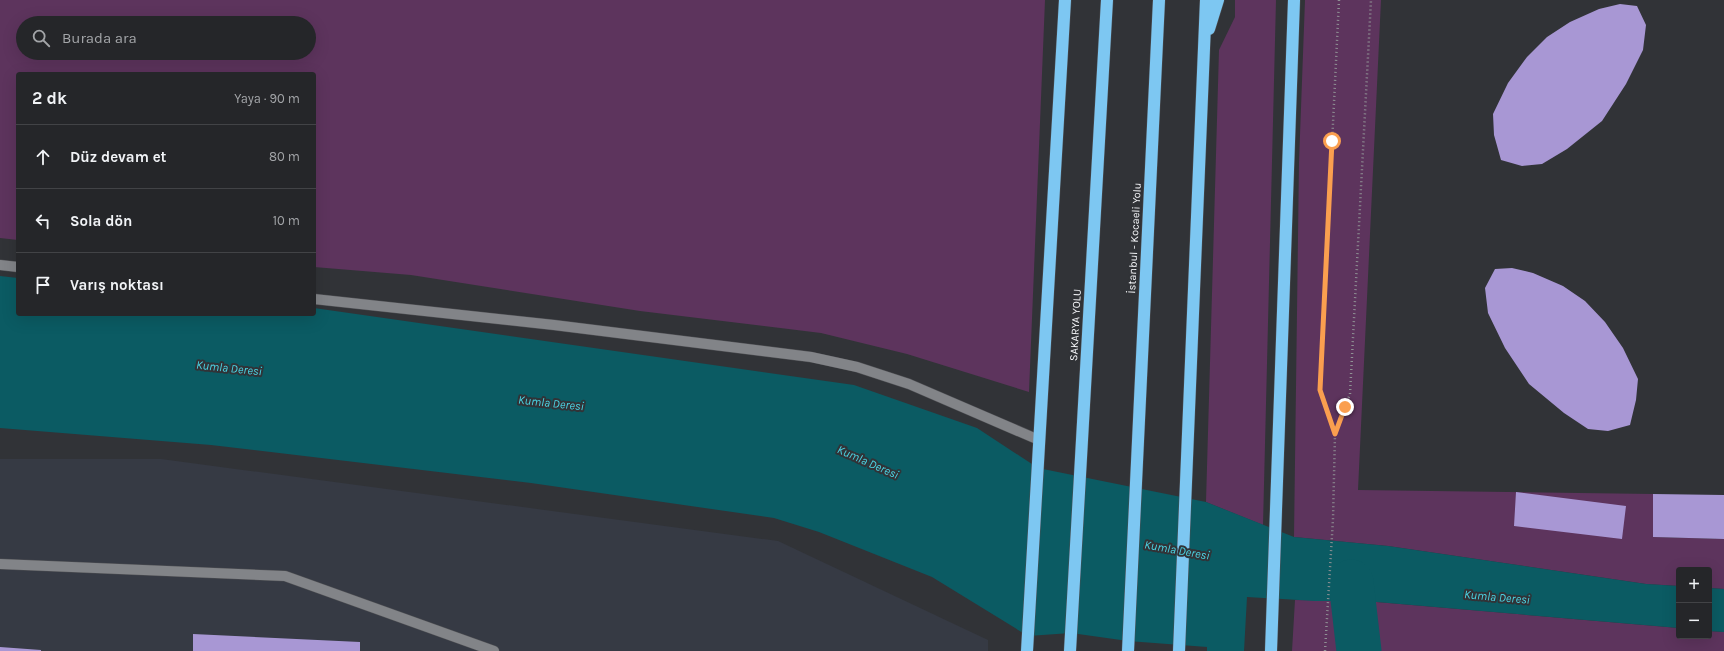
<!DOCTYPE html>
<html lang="tr">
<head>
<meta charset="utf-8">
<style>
  :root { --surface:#252629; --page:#313235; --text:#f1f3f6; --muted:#a3a5a8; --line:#424346 }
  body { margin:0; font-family:Karla,sans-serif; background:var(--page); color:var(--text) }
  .controls { position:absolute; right:12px; bottom:12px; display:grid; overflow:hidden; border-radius:4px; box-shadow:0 4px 16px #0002 }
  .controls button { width:36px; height:36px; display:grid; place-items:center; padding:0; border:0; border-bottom:1px solid var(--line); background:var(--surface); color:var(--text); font:20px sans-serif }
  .stop { position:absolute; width:12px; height:12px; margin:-9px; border:3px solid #fa9f4f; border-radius:50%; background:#fff }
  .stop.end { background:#fa9f4f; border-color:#fff; box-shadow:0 1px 4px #0008 }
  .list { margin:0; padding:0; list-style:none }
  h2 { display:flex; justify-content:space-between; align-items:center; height:52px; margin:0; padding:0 16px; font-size:17px }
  h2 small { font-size:13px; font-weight:400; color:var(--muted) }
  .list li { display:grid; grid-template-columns:26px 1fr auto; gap:12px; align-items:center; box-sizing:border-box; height:64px; padding:0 16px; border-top:1px solid var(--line) }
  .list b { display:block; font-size:15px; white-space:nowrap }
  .list em { font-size:13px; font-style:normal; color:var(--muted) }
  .icon { flex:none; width:22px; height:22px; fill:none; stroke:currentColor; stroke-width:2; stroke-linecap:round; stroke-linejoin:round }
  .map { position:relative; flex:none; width:1724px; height:651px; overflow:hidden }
  .search { position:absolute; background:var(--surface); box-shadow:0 4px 16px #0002; left:16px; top:16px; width:300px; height:44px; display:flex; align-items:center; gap:10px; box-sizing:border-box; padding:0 14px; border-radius:22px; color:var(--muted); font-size:15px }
  .panel { position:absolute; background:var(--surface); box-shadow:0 4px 16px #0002; left:16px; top:72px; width:300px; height:244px; border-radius:4px }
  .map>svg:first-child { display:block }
  .built { fill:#363a44 }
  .green { fill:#5d345d; fill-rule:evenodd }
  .water { fill:#0b5b63 }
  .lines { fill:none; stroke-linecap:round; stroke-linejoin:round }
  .river { stroke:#0b5b63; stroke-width:45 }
  .building { fill:#a897d4 }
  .minor-casing { stroke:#4e4f53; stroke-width:11 }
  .highway-casing { stroke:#4e4f53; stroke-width:13 }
  .path { stroke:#8f9194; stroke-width:2.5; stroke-dasharray:1 3; stroke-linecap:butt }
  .minor { stroke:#828488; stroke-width:10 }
  .highway { stroke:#7dc7f2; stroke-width:12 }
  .route { stroke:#fa9f4f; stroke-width:5 }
  .labels { text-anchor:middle; stroke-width:4; stroke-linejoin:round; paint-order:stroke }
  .street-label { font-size:11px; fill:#f4f5f8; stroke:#313337 }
  .water-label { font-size:12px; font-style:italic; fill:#4bd5e4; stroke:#313337 }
</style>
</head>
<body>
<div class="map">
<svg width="1724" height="651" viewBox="0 0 1724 651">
  <rect width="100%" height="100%" fill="#313337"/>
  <path class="built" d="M0,459H161L778,541L988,640V651H0Z"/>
  <path class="green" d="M0,0H1045L1029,392L907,354L821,333L640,311L411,275L314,267V74H18V240L0,238ZM23,23H309V53H23Z
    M1235,0H1276L1263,525L1206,502L1219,50L1235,17Z
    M1305,0H1381L1358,490L1653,494V537L1724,539V589L1709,588V570H1679V586L1646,584L1388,546L1294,537L1299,162Z
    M1295,600L1365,601L1679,628V636H1709V631L1724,632V651H1292Z"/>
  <path class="water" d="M0,276L18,278V314H314V308L854,385L977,428L1038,468L1206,502L1294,537L1388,546L1646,584L1679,586V628L1365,601H1315L1247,597L1244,651H1207V647L1128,641L1071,633L1028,636L932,577L819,532L774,518L531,483L211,445L0,428Z
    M1709,588L1724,589V632L1709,631Z"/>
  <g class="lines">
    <path class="river" d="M1351,582L1359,651"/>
  </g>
  <path class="building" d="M1620,4L1637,6L1646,25L1643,50L1626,84L1602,121L1567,149L1542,164L1522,166L1501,160L1494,135L1493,114L1508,83L1527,57L1547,37L1570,22L1599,9Z
    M1512,268L1533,273L1563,286L1585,301L1605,322L1623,348L1638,379L1636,400L1630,425L1608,431L1588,429L1564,413L1529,384L1505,348L1488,313L1485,288L1495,269Z
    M1516,492L1626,506L1622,539L1514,526Z
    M1653,494L1724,495V539L1653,537Z
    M193,634L360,642V651H193Z
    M0,647L41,650V651H0Z"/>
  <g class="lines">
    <g class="minor-casing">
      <path id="minor" d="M0,265L18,267
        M314,299L554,325L811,357L857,367L909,384L1039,440
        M0,564L285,576L494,651"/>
    </g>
    <g class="highway-casing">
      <path id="highway" d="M1209,29L1218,0
        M1027,651L1065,0
        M1070,651L1107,0
        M1128,651L1159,0
        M1179,651L1206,0
        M1271,651L1294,0"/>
    </g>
    <path class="path" d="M1335,434L1320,390L1339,0
      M1325,651L1333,519L1335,434L1350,394L1371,0"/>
    <use href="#minor" class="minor"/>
    <use href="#highway" class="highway"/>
  </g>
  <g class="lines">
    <path class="route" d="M1332,141L1320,390L1335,434L1345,407"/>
  </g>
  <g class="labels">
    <g class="street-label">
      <text transform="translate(1134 238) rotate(-87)" y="4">İstanbul - Kocaeli Yolu</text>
      <text transform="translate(1075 325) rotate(-87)" y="4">SAKARYA YOLU</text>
    </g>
    <g class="water-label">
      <text transform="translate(229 368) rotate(6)" y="4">Kumla Deresi</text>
      <text transform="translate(551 403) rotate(6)" y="4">Kumla Deresi</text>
      <text transform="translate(868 462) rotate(24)" y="4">Kumla Deresi</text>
      <text transform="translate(1177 550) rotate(10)" y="4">Kumla Deresi</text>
      <text transform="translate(1497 597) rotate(5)" y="4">Kumla Deresi</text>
    </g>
  </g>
</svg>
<div class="controls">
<button>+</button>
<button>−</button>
</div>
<div class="stop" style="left:1332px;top:141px"></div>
<div class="stop end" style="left:1345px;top:407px"></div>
<div class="search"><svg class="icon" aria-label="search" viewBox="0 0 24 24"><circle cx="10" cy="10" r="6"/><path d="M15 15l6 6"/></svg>Burada ara</div>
<section class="panel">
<h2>2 dk<small>Yaya · 90 m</small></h2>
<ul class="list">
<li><svg class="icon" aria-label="ahead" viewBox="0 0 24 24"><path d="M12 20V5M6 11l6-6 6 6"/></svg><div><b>Düz devam et</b></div><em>80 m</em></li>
<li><svg class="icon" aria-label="left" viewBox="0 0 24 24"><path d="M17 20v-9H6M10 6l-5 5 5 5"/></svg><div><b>Sola dön</b></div><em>10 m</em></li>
<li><svg class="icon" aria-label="arrive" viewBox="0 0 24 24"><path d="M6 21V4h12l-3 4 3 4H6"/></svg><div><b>Varış noktası</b></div></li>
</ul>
</section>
</div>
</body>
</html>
